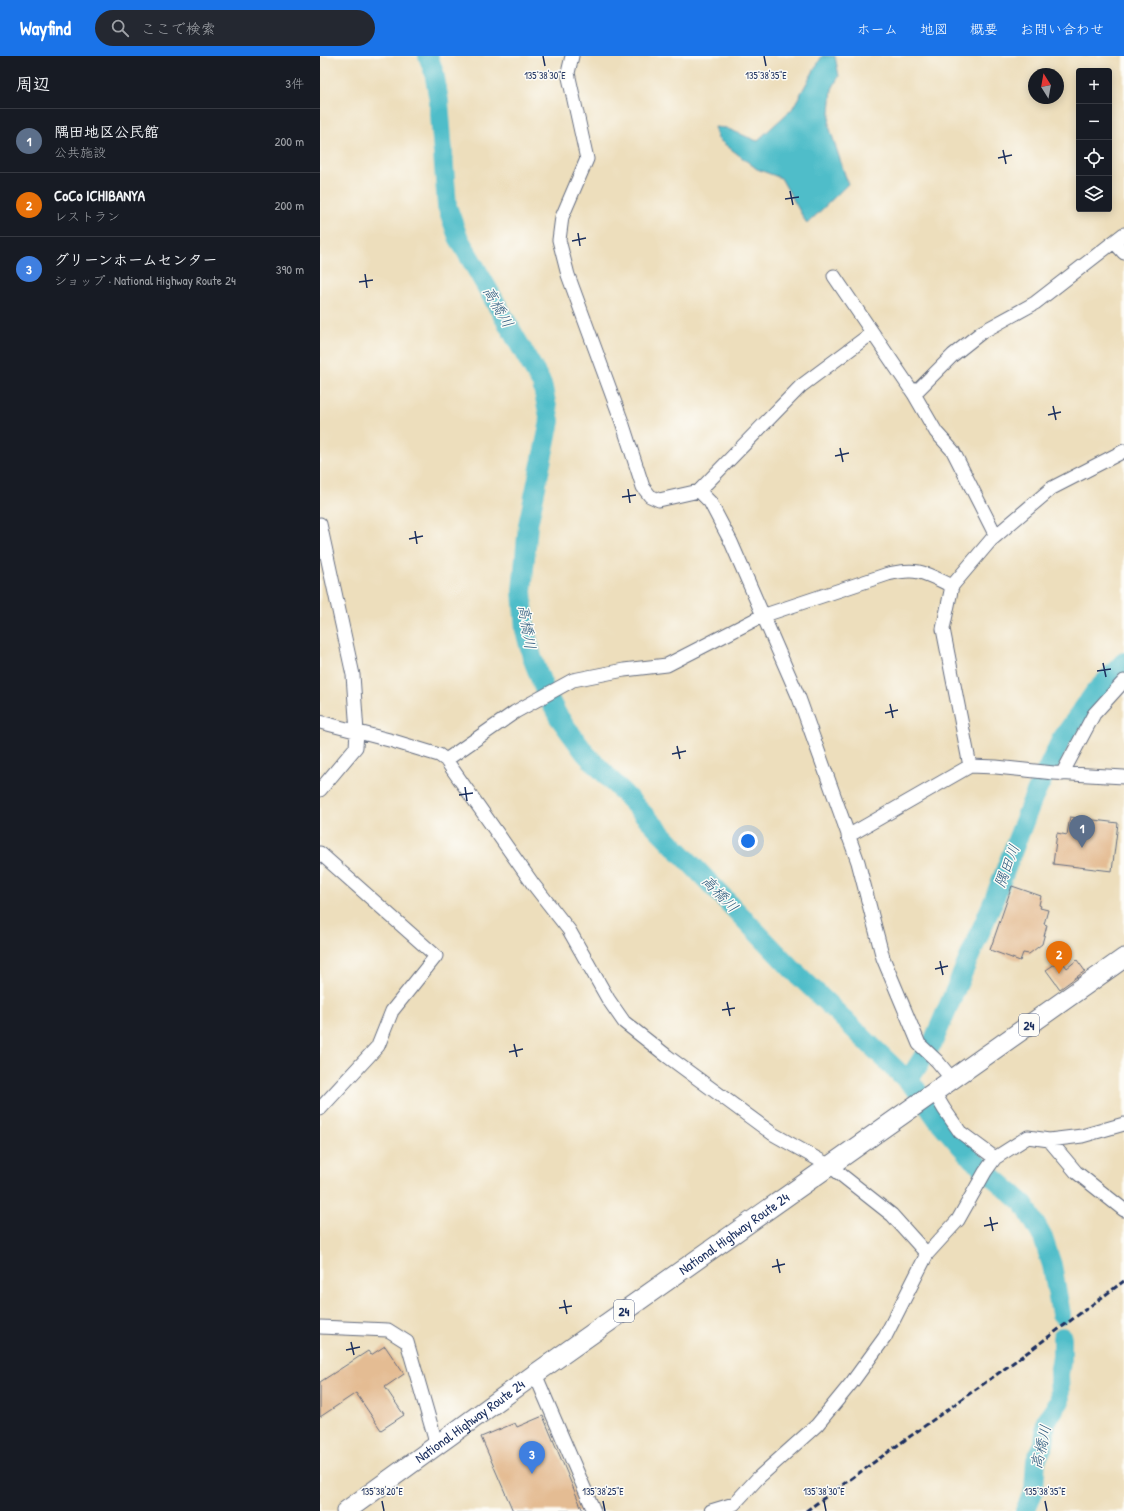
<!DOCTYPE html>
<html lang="ja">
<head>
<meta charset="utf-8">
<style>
  :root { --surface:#171b24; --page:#242831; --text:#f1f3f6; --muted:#9ea1a6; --line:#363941; --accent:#1a73e8 }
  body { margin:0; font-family:"Patrick Hand","Klee One",sans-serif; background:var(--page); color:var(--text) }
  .controls { position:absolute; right:12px; top:12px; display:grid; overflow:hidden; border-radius:4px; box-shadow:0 2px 10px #0003 }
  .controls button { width:36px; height:36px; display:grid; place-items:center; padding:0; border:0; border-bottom:1px solid var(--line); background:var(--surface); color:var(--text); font:20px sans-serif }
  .compass { position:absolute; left:708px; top:12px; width:36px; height:36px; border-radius:50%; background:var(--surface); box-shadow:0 2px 10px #0003; rotate:349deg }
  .you { position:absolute; left:428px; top:785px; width:14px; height:14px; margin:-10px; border:3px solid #fff; border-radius:50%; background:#1a73e8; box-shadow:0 0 0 6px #1a73e833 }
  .badge { display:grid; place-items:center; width:26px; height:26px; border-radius:50%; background:var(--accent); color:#fff; font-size:13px; font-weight:700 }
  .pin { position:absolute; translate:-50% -33px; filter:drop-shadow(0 1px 2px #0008) }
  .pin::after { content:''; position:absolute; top:21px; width:14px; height:12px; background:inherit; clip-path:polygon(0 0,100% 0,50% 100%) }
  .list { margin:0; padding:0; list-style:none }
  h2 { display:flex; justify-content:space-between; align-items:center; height:52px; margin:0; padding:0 16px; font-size:17px }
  h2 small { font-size:13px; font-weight:400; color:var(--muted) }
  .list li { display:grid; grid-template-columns:26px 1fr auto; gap:12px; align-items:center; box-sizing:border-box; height:64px; padding:0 16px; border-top:1px solid var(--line) }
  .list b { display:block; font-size:15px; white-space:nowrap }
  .list p { margin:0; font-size:13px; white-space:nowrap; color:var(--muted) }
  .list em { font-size:13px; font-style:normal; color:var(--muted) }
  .icon { flex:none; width:22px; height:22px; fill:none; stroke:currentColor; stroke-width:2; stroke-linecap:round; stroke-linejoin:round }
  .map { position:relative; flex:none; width:804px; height:1455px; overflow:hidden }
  header { display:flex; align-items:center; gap:24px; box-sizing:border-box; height:56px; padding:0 20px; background:var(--accent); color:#fff }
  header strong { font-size:19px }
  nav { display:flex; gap:22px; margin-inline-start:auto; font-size:14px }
  .search { width:280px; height:36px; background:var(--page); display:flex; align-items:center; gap:10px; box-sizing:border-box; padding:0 14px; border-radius:22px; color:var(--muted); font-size:15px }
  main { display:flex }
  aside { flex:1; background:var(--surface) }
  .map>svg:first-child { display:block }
  .water { fill:#50bdc9; stroke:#367694 }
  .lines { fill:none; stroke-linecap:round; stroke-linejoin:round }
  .river { stroke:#50bdc9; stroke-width:20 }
  .building { fill:#e4bc93 }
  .minor-casing { stroke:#646c7f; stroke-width:15 }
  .highway-casing { stroke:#646c7f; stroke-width:21 }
  .minor { stroke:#fff; stroke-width:13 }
  .highway { stroke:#fff; stroke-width:19 }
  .rail { stroke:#1b2f5e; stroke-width:3; stroke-dasharray:6 3; stroke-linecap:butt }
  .ticks { fill:none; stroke:#1b2f5e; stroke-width:1.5 }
  .labels { text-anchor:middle; stroke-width:3; stroke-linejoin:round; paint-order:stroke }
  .shield { fill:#fdfcf7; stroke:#5f6c8c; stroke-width:1 }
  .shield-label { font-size:13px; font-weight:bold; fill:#1b2f5e }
  .street-label { font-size:14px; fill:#1b2f5e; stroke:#fdfcf7 }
  .water-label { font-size:15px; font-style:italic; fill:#2b5a7e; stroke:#fdfcf7 }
  .ticks-label { font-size:10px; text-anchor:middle; fill:#1b2f5e; stroke:#fdfcf7; stroke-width:3; stroke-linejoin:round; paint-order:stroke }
</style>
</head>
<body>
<header>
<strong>Wayfind</strong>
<div class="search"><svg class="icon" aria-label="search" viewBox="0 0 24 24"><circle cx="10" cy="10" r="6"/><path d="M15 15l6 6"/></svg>ここで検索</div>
<nav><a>ホーム</a><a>地図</a><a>概要</a><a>お問い合わせ</a></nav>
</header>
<main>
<aside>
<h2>周辺<small>3件</small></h2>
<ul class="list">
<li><span class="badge" style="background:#5c6f8a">1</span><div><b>隅田地区公民館</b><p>公共施設</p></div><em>200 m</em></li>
<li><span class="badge" style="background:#e8710a">2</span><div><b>CoCo ICHIBANYA</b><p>レストラン</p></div><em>200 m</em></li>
<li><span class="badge" style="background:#3f7fe0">3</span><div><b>グリーンホームセンター</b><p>ショップ · National Highway Route 24</p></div><em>390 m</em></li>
</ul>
</aside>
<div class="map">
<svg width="804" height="1455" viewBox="0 0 804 1455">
  <rect width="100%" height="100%" fill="#fdfcf7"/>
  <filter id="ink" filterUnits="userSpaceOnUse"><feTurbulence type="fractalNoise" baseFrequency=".025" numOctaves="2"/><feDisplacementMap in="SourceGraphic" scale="8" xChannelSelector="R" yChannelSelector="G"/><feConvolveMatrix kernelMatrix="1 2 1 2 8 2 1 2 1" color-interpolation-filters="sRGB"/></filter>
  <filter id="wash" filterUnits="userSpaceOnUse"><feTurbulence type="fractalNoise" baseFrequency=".012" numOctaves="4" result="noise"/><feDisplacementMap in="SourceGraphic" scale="16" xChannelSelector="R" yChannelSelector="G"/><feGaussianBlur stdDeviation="0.9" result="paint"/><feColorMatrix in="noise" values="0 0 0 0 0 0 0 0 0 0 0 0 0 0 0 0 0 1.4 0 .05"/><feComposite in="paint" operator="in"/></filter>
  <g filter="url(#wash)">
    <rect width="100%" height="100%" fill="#eddebc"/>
    <path class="water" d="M502,0H515L519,20L512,33L509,70L528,128L487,168L461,122L437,113L398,83L395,71L406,72L437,85L472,53Z"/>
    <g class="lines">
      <path class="river" d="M108,0L114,16L119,45L127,150L138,181L222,328L230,365L208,469L202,535L205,574L212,601L225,635L238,660L265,697L471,912L596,1033L617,1063L652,1103L704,1148L723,1182L732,1209L741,1258
        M588,1025L613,986L673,846L712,745L741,684L775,636L804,606
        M705,1455L714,1434L716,1404L724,1388L726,1365L740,1345L739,1318L742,1300V1281"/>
    </g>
    <g id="blocks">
      <path class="building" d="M750,761L798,767L792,815L733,808L737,777L747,779Z
        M692,830L721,840L719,849L721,850L720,852L728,854L724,868L727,869L722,888L709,898L703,897L700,905L670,894Z
        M741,904L747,912L757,904L765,915L740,933L726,914Z
        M65,1290L84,1318L65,1331L84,1359L61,1374L36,1337L0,1361V1326L48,1295L51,1299Z
        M223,1360L263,1455H193L161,1381L195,1367L197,1371Z"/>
    </g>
  </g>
  <g filter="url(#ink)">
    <use href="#blocks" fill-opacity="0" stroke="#646c7f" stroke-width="1"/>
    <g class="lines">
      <g class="minor-casing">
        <path id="minor" d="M252,0L248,17L267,103L242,161L239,184L248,219L302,366L323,431L330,440L339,444L379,435L390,446L411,486L479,642L538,806L563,902L599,988L617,1005L632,1023
          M794,186L804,197
          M514,220L594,338L633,299L662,276L715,247L804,178
          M594,338L616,376L633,395L676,480
          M379,435L481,330L552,277
          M0,468L33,619L37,676L36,691L0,734
          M0,666L73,685L119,699L126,704L213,828L249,874L288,943L304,966L347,1000L453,1078L510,1110L572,1159L607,1198
          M126,704L195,656L253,624L304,614L347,609L442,560L568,518C599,511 605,517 632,530
          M650,710L623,573L632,530L671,484L732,432L804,395
          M742,718L774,658L804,625
          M528,780L650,710L676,711L734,717L804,721
          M0,797L116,900L72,955L58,990L0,1053
          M614,1036L624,1053L640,1076L675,1102
          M729,1084L756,1116L804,1154
          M0,1271L68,1274L87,1286L117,1390
          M215,1318L274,1455
          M391,1455L414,1448L438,1422L497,1369L533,1325L565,1281L607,1198L638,1164L665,1116L675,1102L708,1081L729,1084L762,1080L804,1068"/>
      </g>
      <g class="highway-casing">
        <g id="highway">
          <path id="s1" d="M26,1455L215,1318L804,902"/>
        </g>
      </g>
      <use href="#minor" class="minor"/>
      <use href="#highway" class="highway"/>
      <path class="rail" d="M486,1455L712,1293L804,1225"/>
    </g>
  </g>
  <path class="ticks" d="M223,0L225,10M444,0L446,10M683,94L686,108M678,102L692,99M470,135L473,149M465,143L479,141M258,177L260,190M252,185L266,182M45,218L47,232M39,226L53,224M733,350L736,364M728,359L741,356M520,392L523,406M515,400L529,397M308,433L310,447M302,441L316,439M95,475L97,488M89,483L103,480M783,607L786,621M777,615L791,613M570,648L573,662M565,657L578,654M357,690L360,703M352,698L366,695M145,731L147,745M139,739L153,737M620,905L623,919M615,913L628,910M407,946L410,960M402,954L415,952M194,988L197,1001M189,996L203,993M670,1161L673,1175M664,1170L678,1167M457,1203L460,1217M452,1211L465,1208M244,1244L247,1258M239,1252L252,1250M31,1286L34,1299M26,1294L40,1291M62,1445L64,1455M283,1445L285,1455M504,1445L506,1455M725,1445L727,1455"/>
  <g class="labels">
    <g class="shield">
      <rect x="699" y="958" width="20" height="22" rx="3"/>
      <rect x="294" y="1244" width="20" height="22" rx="3"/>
    </g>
    <g class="shield-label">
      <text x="709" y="974">24</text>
      <text x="304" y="1260">24</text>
    </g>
    <g class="street-label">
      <text dy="5" stroke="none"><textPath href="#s1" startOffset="477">National Highway Route 24</textPath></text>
      <text dy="5" stroke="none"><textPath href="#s1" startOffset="153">National Highway Route 24</textPath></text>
    </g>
    <g class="water-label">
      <text transform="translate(178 251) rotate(60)" y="5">高橋川</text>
      <text transform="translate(207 571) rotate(81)" y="5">高橋川</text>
      <text transform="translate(687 810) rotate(-69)" y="5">隅田川</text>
      <text transform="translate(400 838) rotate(46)" y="5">高橋川</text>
      <text transform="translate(721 1391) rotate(-77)" y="5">高橋川</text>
    </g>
  </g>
  <g class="ticks-label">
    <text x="225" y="23">135°38'30"E</text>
    <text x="446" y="23">135°38'35"E</text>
    <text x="62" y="1439">135°38'20"E</text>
    <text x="283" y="1439">135°38'25"E</text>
    <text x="504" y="1439">135°38'30"E</text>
    <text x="725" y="1439">135°38'35"E</text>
  </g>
</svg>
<div class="controls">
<button>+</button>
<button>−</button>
<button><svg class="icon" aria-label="locate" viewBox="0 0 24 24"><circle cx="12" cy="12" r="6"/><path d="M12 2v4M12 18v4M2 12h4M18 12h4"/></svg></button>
<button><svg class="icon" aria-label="layers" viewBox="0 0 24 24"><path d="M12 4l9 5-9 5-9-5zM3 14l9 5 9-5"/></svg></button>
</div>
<svg class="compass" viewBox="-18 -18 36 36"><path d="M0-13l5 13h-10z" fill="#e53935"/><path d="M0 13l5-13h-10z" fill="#9ea1a6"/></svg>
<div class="you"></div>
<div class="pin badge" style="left:762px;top:792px;background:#5c6f8a">1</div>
<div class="pin badge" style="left:739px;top:918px;background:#e8710a">2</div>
<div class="pin badge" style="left:212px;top:1418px;background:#3f7fe0">3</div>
</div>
</main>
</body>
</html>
